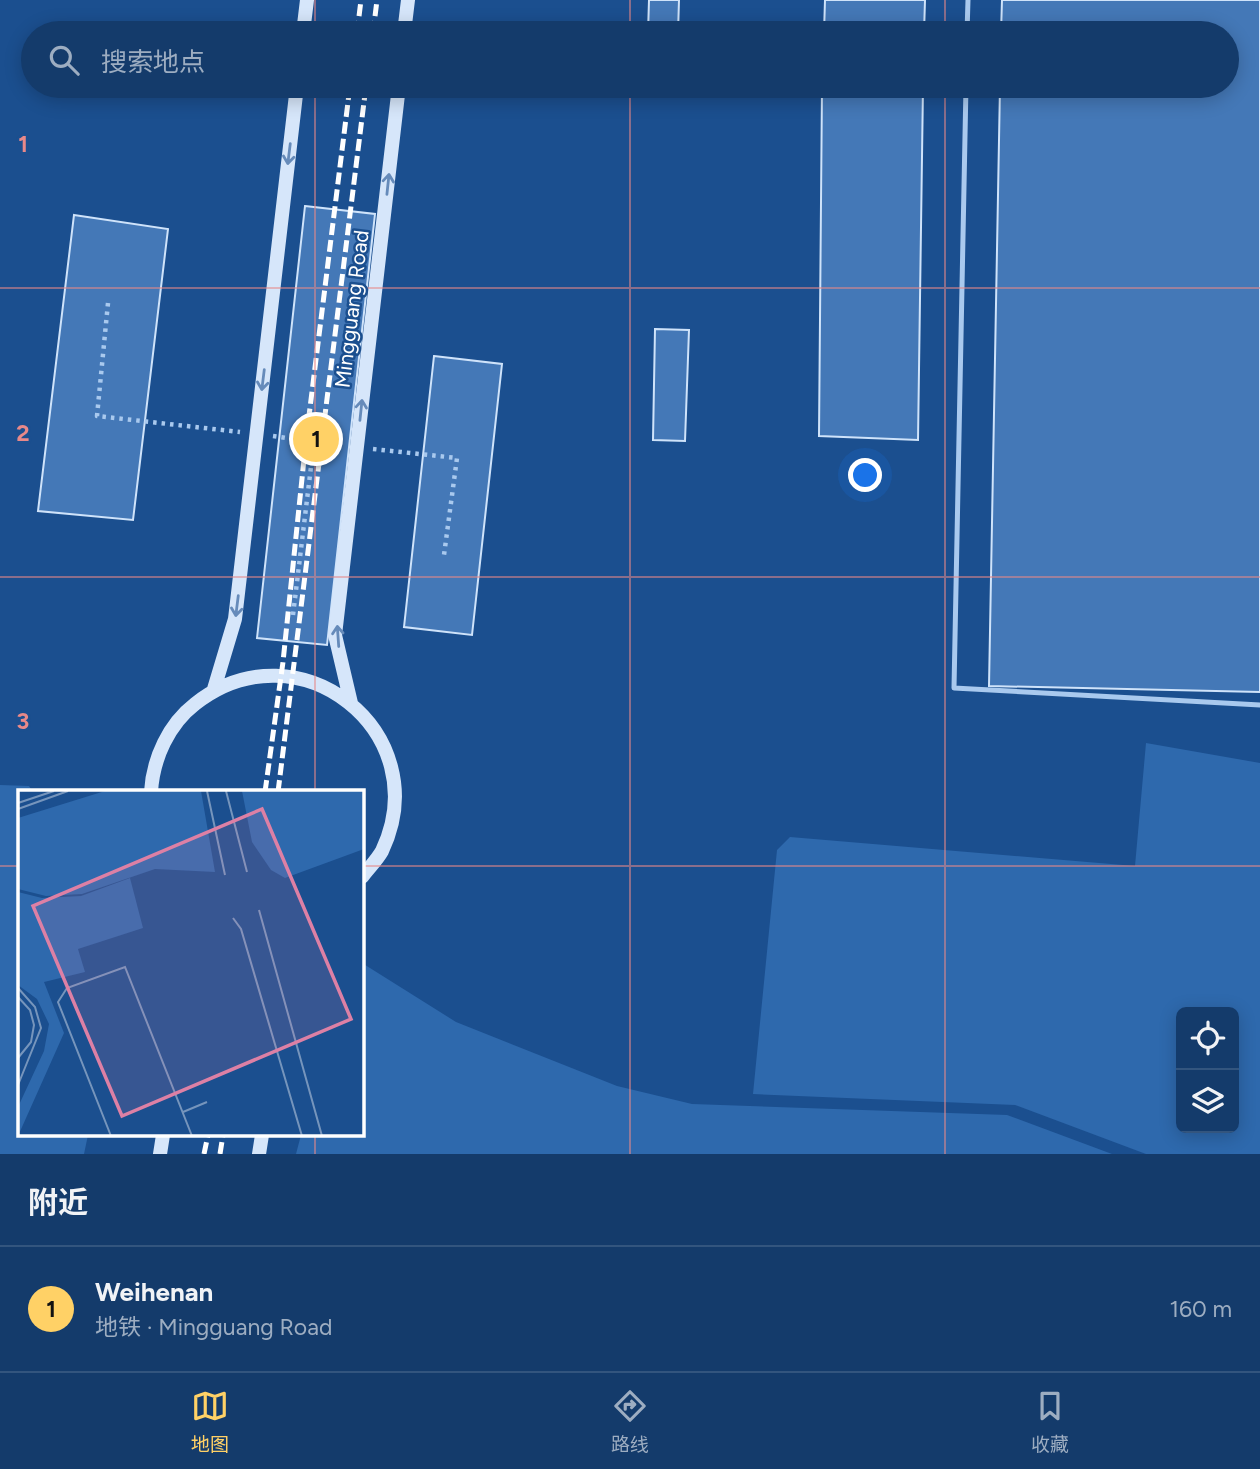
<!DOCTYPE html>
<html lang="zh">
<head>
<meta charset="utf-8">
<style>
  :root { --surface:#143b6b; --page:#1d4271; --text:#f1f3f6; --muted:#9dadc1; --line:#33557e; --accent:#ffd166 }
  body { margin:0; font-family:Figtree,"Noto Sans SC",sans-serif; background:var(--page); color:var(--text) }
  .controls { position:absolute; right:21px; bottom:21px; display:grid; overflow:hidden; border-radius:10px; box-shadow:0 4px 18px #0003 }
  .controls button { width:63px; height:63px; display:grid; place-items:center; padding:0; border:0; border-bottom:2px solid var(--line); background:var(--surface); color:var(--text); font:35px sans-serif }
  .you { position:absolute; left:866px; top:476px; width:24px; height:24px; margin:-18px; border:5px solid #fff; border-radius:50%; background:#1a73e8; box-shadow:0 0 0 10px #1a73e833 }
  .badge { display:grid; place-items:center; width:46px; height:46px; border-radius:50%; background:var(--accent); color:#111; font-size:23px; font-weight:700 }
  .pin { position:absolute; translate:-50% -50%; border:4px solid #fff; box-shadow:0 2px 7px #0006 }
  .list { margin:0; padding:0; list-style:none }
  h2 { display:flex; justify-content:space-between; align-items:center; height:91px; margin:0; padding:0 28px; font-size:30px }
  h2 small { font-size:23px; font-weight:400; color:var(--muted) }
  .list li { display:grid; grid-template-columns:46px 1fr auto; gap:21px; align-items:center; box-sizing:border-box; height:126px; padding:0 28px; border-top:2px solid var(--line) }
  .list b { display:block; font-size:26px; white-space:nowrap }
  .list p { margin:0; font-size:23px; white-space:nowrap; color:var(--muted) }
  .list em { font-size:23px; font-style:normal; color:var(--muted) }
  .icon { flex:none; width:38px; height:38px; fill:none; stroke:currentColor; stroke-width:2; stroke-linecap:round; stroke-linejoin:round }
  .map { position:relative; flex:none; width:1260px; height:1154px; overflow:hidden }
  .search { position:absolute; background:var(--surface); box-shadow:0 4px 18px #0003; left:21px; right:21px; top:21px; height:77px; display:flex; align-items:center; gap:18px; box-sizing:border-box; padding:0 24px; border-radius:38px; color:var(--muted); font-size:26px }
  .sheet { height:217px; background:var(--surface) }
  nav { display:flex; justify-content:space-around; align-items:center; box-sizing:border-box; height:98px; border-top:2px solid var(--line); background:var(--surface); font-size:19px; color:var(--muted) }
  nav a { display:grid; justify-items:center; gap:4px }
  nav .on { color:var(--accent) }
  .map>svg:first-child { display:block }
  .green { fill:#2e69ad; fill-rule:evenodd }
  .building { fill:#4478b7; stroke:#cfe3fa; stroke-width:2 }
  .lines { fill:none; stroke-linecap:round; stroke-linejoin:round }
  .path { stroke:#a9c9ee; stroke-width:4.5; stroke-dasharray:3.5 5; stroke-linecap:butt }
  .lane { stroke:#a9c9ee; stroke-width:5 }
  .secondary { stroke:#d6e6fa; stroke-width:14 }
  .rail { stroke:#fff; stroke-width:5; stroke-dasharray:12 5; stroke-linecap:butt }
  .oneway { stroke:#668bba }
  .grid { fill:none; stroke:#e88989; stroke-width:2; stroke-opacity:0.55 }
  .labels { text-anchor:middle; stroke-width:5; stroke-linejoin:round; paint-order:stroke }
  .street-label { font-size:21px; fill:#fff; stroke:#1b4f8f }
  .inset-road { fill:none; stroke:#7695bc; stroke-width:2 }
  .view { fill:#dd80a5; fill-opacity:0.15; stroke:#dd80a5; stroke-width:3.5 }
  .inset-edge { fill:none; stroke:#fff; stroke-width:3.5 }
  .grid-label { font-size:23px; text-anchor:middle; font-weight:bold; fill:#e88989; stroke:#1b4f8f; stroke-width:5; stroke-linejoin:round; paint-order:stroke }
</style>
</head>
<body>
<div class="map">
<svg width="1260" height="1154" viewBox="0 0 1260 1154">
  <rect width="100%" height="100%" fill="#1b4f8f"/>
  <path class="green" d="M1146,743L1260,763V1154H1146L1015,1105L753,1094L777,850L790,837L1135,866ZM1181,1012H1234V1128H1181Z
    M0,785L29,786L33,792H19V1135H88L84,1154H0Z
    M362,963L456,1022L617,1086L692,1104L1007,1115L1112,1154H296L301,1135H362Z"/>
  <path class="building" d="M649,0H679L678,33H648Z
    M825,0H925L924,33H824Z
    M1002,0H1260V692L989,686L1000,86H1227V33H1001Z
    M822,86H923L918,440L819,436Z
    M305,206L375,214L327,645L257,638Z
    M74,215L168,229L133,520L38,511Z
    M655,329L689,330L685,441L653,440Z
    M434,356L502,364L472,635L404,627Z"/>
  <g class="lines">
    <path class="path" d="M108,303L97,416L240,432
      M273,436L340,446
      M373,449L457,458L444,555
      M293,615L314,442"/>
    <path class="lane" d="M967,33L968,0
      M966,86L954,688L1260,705"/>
    <path class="secondary" d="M303,33L307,0
      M404,33L408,0
      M214,689L235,619L297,86
      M351,703L335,635L399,86
      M151,792C153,758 169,724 195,704C299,622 438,733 382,851C377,860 368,869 362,877
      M160,1154L163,1135
      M259,1154L262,1135"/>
    <path class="rail" d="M357,33L361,0
      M373,33L377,0
      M265,792L283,662L306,440L350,86
      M278,792L366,86
      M204,1154L208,1135
      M220,1154L223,1135"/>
  </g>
  <defs><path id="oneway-shaft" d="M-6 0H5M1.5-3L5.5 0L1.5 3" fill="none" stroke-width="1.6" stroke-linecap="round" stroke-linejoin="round" transform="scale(1.75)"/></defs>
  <g class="oneway">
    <use href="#oneway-shaft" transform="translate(289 154) rotate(97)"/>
    <use href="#oneway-shaft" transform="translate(388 184) rotate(-84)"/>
    <use href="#oneway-shaft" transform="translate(263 380) rotate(97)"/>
    <use href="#oneway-shaft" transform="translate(361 410) rotate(-84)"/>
    <use href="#oneway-shaft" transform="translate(237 606) rotate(97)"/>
    <use href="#oneway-shaft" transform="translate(338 636) rotate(-94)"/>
  </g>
  <path class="grid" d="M315,0V33M630,0V33M945,0V33M315,86V792M630,86V1154M945,86V1154M0,288H1260M0,577H1260M0,866H19M362,866H1260M315,1135V1154"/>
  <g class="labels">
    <g class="street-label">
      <text transform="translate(352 309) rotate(-83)" y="7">Mingguang Road</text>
    </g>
  </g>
  <g transform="translate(18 790)">
    <rect width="346" height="346" fill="#1b4f8f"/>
    <path d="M87,1H183L197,82L137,79L64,104L28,106L0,99V28ZM224,1H346V59L267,88L253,80L234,52ZM112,88L125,138L60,159L67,182L26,192L46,243L0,346V317L26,261L31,234L19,209L0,195V102L24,108L63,106Z" fill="#2e69ad"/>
    <path class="inset-road" d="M189,1L207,85M208,1L229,82M0,13L36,1M0,19L50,1M241,120L304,346M215,128L223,139L284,346M0,198L17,217L23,238L0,295M0,207L12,220L16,235L13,252L0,268M165,322L189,312M93,346L40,212L49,198L107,177L174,346"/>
    <path class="view" d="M244,19L333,229L104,326L15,116Z"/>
    <rect width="346" height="346" class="inset-edge"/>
  </g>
  <g class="grid-label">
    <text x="23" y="152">1</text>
    <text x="23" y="441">2</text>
    <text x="23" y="729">3</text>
  </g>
</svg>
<div class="controls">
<button><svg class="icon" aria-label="locate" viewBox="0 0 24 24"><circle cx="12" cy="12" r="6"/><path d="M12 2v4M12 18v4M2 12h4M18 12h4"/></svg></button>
<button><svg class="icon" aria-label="layers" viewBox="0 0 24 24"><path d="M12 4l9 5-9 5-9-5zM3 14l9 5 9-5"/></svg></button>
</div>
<div class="you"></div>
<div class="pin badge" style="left:316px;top:439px">1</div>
<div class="search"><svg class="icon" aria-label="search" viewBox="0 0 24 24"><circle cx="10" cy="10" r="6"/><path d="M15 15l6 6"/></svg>搜索地点</div>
</div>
<section class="sheet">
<h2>附近<small></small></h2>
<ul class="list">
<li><span class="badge">1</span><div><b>Weihenan</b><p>地铁 · Mingguang Road</p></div><em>160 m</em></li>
</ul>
</section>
<nav>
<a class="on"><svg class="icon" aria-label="map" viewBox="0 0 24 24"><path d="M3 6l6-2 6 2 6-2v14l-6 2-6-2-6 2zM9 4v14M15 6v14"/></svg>地图</a>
<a><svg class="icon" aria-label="directions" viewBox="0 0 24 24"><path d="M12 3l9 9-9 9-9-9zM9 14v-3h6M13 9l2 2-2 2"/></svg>路线</a>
<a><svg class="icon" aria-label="saved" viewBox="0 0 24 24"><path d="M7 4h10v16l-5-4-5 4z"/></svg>收藏</a>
</nav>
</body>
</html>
